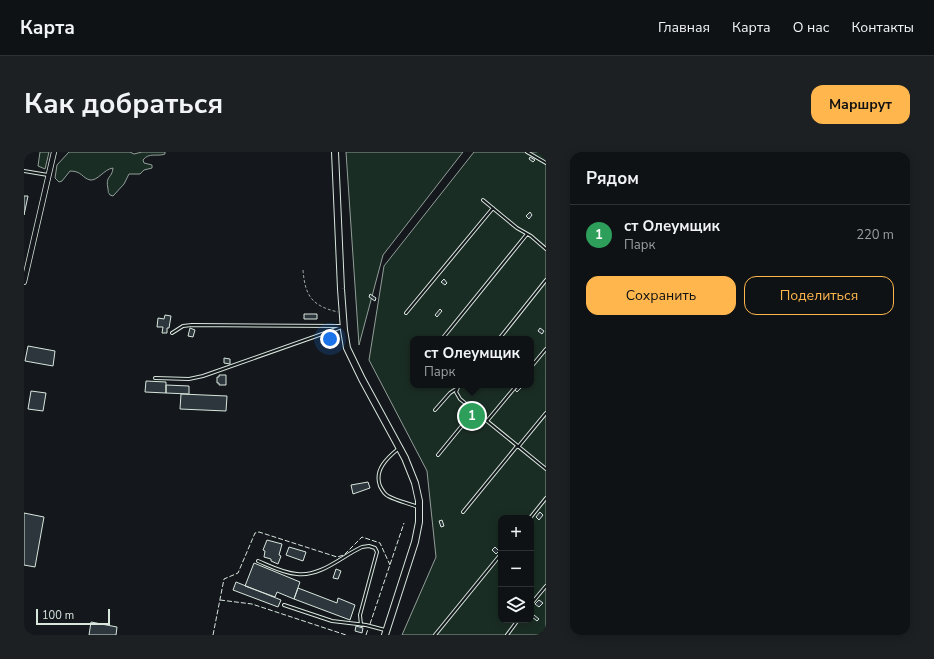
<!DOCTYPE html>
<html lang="ru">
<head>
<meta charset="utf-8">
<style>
  :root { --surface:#0f1215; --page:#1d2022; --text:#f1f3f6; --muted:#9b9ea0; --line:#2f3234; --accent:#ffb74d }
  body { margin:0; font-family:"Nunito Sans",sans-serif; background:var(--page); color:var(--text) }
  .controls { position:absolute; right:12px; bottom:12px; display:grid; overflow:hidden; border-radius:8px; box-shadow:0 2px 10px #0003 }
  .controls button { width:36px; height:36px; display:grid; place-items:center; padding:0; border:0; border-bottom:1px solid var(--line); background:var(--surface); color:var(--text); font:20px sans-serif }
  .scale { position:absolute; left:12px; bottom:10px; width:74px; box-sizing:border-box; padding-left:4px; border:2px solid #d8e6dc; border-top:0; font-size:11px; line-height:14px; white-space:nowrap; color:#d8e6dc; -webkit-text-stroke:3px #14181c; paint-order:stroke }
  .you { position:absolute; left:306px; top:187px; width:14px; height:14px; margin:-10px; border:3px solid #fff; border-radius:50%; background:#1a73e8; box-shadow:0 0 0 6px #1a73e833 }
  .badge { display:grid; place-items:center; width:26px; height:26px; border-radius:50%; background:var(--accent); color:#fff; font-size:13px; font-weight:700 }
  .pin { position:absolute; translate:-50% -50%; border:2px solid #fff; box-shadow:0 1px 4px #0006 }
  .popup { position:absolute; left:386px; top:184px; width:124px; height:52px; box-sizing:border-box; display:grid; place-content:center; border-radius:8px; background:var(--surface); filter:drop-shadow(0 1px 3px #0005); font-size:13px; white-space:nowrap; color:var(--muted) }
  .popup b { font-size:15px; color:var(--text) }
  .popup::after { content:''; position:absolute; left:50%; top:100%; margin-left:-8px; border:8px solid transparent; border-top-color:var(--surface) }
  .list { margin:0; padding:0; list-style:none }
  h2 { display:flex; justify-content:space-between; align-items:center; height:52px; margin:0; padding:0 16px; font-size:17px }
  h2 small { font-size:13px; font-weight:400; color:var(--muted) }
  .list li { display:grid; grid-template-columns:26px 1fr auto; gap:12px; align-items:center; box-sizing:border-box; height:60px; padding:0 16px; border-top:1px solid var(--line) }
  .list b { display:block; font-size:15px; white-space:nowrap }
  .list p { margin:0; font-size:13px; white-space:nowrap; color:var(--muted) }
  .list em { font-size:13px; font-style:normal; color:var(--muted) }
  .actions { display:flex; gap:8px; padding:12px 16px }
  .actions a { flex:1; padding:9px 0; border:1px solid var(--accent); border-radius:12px; text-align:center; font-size:14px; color:var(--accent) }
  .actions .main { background:var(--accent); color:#111 }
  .icon { flex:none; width:22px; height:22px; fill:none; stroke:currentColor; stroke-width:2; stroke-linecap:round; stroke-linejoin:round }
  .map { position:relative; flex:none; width:522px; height:483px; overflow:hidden; border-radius:12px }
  header { display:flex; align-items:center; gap:24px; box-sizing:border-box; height:56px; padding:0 20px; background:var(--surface); border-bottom:1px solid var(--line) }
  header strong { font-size:19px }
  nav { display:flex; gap:22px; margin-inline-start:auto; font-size:14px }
  .intro { display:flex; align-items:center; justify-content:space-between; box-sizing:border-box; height:96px; padding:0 24px }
  h1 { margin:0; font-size:28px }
  .button { padding:10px 18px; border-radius:12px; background:var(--accent); color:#111; font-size:14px; font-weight:700 }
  main { display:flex; gap:24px; padding:0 24px }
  aside { flex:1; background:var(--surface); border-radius:12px; box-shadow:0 2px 10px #0003 }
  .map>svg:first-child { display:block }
  .green { fill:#1a2d24; stroke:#939e99; fill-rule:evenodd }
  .building { fill:#2c363c; stroke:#d8e6dc }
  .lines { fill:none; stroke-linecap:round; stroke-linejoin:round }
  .lane-casing { stroke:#d8e6dc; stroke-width:4 }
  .street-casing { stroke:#d8e6dc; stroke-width:6 }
  .secondary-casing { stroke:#d8e6dc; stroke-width:8 }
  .path { stroke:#9da8a2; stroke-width:1; stroke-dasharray:3 2; stroke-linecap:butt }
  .lane { stroke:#14181c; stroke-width:2 }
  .street { stroke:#14181c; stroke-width:4.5 }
  .secondary { stroke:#14181c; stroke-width:6 }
  .fence { stroke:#d8e6dc; stroke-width:1; stroke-dasharray:5 2; stroke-linecap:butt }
</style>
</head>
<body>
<header>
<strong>Карта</strong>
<nav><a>Главная</a><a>Карта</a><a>О нас</a><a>Контакты</a></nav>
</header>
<div class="intro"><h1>Как добраться</h1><a class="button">Маршрут</a></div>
<main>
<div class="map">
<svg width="522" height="483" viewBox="0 0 522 483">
  <rect width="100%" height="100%" fill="#14181c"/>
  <path class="green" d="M16,0H25L21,17L14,14Z
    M45,0H106L110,2L118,0H141V2C133,5 125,0 119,8L120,11L128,13V16L120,18L116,22H105L100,32L89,44L86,43C83,38 85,43 84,37C81,23 88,27 89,16C80,17 74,29 66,28C58,26 58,19 46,19L38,29L35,30L31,26L33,13Z
    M322,0H439L359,103L335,193Z
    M450,0H522V483H378L412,405L403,319L345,208L360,114ZM389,187H507V233H389ZM477,366H507V468H477Z"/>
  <path class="building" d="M506,5L511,8L509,10L505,7Z
    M0,44H4L0,63Z
    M506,60L508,63L505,67L502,64Z
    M420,127L423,131L421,133L417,130Z
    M346,142L352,146L351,149L345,145Z
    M416,157L418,159L413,165L411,163Z
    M280,162H293V167H280Z
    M141,163L147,164L145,176H143V181H138L139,175H133L134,166L140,167Z
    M166,176L171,178L169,185L164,184Z
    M516,176L520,179L518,182L514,179Z
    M4,194L31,199L29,214L1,209Z
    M200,206L206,207V212L200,211Z
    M195,223H202V233H195V231H193V225H195Z
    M122,229L142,230V241L121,240Z
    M142,233L165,234V242L142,241Z
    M494,234L497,236L493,240L491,238Z
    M7,239L22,241L19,259L4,257Z
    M157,242L203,244L202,259L156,257Z
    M344,330L346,336L329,342L327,333Z
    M516,360L519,363L515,368L512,365Z
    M0,361L20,365L11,415L0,413Z
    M418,368L420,374L417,375L415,369Z
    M243,388L258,392L255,403L257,404L254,412L247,409V407L240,405L241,399L239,398Z
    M265,395L282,400L279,409L262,403Z
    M471,395L475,399L472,402L468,398Z
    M230,411L276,430L270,447L253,440L251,445L221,434Z
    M312,417L317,419L314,427L309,426Z
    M212,430L257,448L254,455L209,438Z
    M274,436L313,451L314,446L331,453L326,468L270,447Z
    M515,448L519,451L515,455L511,452Z
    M510,463L515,467L513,469L508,465Z
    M67,470L93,475L92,483H65Z
    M332,474L339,476L338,481L331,479Z"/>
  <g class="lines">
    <g class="lane-casing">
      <path id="lane" d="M503,0L522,11
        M0,19L24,23
        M459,48L493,76L507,84L522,97
        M382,161L469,56
        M148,181L159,174L168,173L316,174
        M418,187L503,82
        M475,187L522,128
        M507,215L522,197
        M131,226L165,227L179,224L318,175
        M435,233L432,240L436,247L522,317
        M411,258L426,241L432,237
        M463,269L493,233
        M494,295L522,261
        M374,297C363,306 350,318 356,334C358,338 360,342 364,344C373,349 384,351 394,355
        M414,303L450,259
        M439,360L493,294
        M506,366L522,346
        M234,409C246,414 259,421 273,422C297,425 318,404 338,395L345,394L351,396L353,400L336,463L337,473
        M507,452L522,434
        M260,453L308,469L342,473L361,478
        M411,483L477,402
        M483,483L494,468"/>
    </g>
    <g class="street-casing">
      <path id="street" d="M0,130L30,0"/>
    </g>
    <g class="secondary-casing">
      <path id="secondary" d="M311,0L317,137L320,178L323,196L338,227L381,306L391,331L395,349V370L391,390L361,483"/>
    </g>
    <path class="path" d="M279,118C281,144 288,154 314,160"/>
    <use href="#lane" class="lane"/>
    <use href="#street" class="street"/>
    <use href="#secondary" class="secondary"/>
    <path class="fence" d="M196,448L228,452L322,483
      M346,472L380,371
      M189,483L200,427L214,421L231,381L235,380L313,405L320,403L338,385L356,391L366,413
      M342,483L344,477"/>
  </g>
</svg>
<div class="controls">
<button>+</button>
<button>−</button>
<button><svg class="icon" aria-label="layers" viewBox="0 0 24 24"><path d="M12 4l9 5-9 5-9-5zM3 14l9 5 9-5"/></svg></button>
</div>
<div class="scale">100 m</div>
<div class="you"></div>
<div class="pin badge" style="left:448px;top:264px;background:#2e9e5b">1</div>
<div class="popup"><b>ст Олеумщик</b>Парк</div>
</div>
<aside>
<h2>Рядом<small></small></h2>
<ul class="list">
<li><span class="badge" style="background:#2e9e5b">1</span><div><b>ст Олеумщик</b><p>Парк</p></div><em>220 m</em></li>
</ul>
<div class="actions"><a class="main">Сохранить</a><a>Поделиться</a></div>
</aside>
</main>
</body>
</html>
